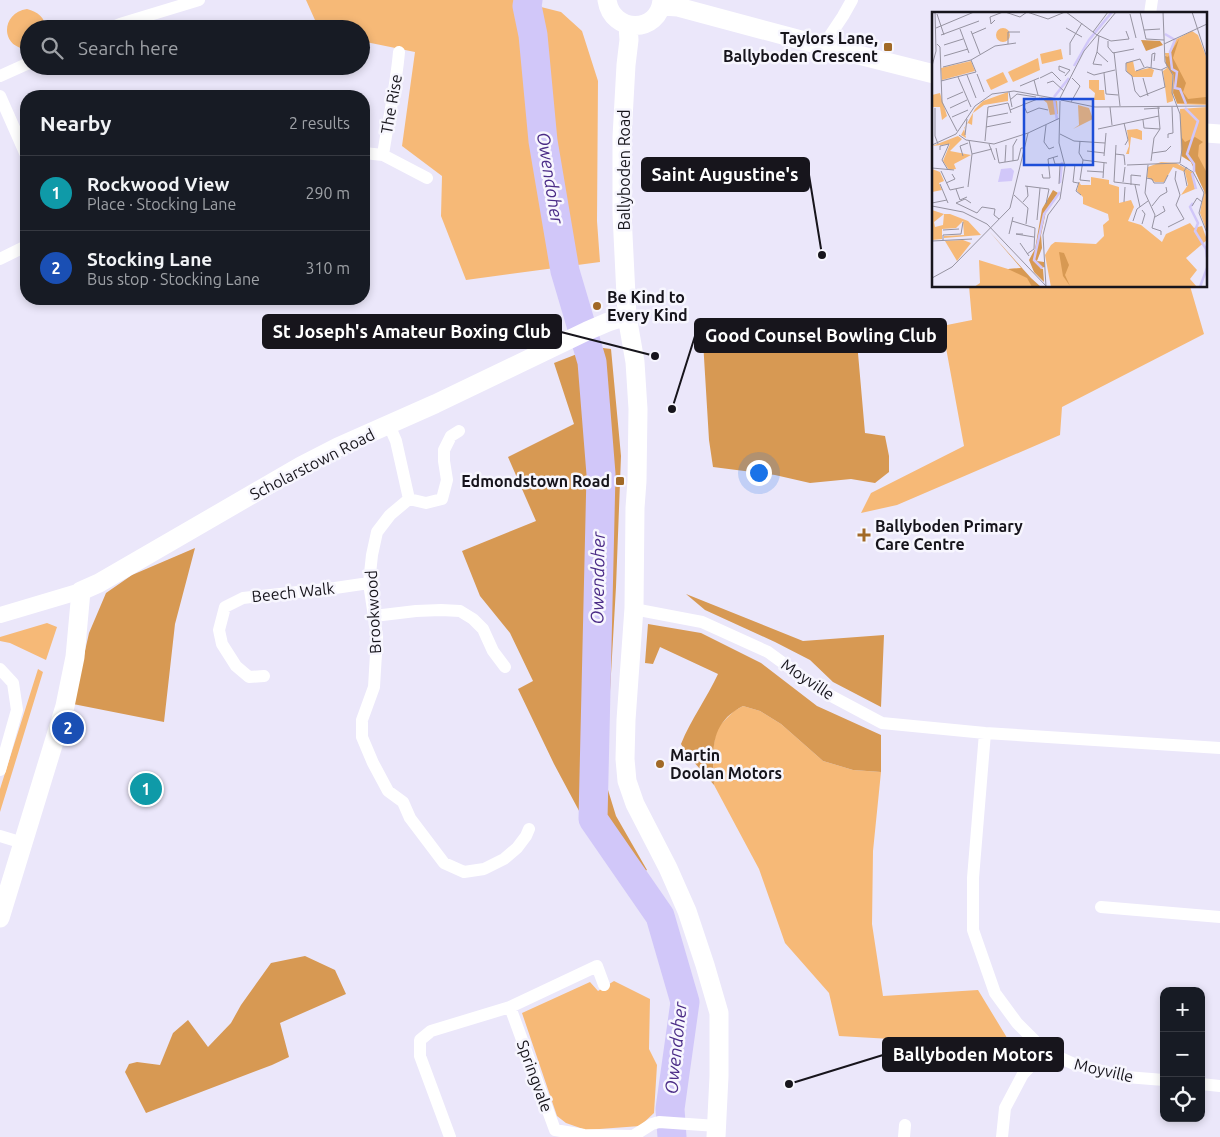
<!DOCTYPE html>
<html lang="en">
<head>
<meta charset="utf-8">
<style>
  :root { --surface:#171b24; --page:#20242c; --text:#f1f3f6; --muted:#9ea1a6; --line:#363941; --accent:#1a73e8 }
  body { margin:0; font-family:Ubuntu,sans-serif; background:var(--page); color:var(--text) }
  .controls { position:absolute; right:15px; bottom:15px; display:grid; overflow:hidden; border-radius:10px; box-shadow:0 2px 8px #0003 }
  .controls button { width:45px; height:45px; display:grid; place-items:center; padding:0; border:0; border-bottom:1px solid var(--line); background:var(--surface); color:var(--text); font:25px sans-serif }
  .you { position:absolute; left:758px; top:472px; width:18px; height:18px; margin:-12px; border:4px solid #fff; border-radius:50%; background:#1a73e8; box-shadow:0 0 0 8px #1a73e833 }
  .badge { display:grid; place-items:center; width:32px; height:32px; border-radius:50%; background:var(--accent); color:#fff; font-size:16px; font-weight:700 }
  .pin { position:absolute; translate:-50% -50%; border:2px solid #fff; box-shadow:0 1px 5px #0006 }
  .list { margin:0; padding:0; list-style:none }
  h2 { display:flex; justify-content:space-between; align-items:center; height:65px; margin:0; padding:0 20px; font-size:21px }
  h2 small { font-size:16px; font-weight:400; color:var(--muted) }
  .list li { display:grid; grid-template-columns:32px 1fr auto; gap:15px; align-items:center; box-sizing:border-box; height:75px; padding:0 20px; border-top:1px solid var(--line) }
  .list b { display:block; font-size:19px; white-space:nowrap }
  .list p { margin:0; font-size:16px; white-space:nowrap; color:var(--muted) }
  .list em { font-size:16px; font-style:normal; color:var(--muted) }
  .icon { flex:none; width:28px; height:28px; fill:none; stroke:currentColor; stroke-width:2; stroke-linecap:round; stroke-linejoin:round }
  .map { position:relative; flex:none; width:1220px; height:1137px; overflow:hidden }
  .search { position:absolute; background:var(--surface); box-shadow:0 2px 8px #0003; left:20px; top:20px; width:350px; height:55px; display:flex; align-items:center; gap:12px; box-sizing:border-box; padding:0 18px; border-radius:28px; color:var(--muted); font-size:19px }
  .panel { position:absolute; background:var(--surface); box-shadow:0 2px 8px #0003; left:20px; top:90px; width:350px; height:215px; border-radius:20px }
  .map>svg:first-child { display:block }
  .green { fill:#f6b977 }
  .forest { fill:#d79953 }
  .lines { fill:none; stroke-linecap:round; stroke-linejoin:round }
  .river { stroke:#d1c7f9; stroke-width:29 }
  .minor { stroke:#fff; stroke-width:12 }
  .tertiary { stroke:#fff; stroke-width:16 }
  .secondary { stroke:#fff; stroke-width:19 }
  .poi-dot { fill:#a16926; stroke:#f7f6fe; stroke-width:2 }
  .labels { text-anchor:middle; stroke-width:5; stroke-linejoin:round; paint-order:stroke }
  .poi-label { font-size:16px; font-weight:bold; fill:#17151c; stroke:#f7f6fe; text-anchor:start }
  .street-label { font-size:16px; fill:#17151c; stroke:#f7f6fe }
  .water-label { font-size:18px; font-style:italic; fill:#4b2c87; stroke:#f7f6fe }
  .inset-river { fill:none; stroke:#d1c7f9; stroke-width:2.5 }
  .inset-road { fill:none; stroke:#9693a1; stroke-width:1 }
  .view { fill:#1d4ed8; fill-opacity:0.15; stroke:#1d4ed8; stroke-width:2.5 }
  .inset-edge { fill:none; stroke:#17151c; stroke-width:2.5 }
  .leader { fill:none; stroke:#17151c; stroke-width:2 }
  .callout-dot { fill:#17151c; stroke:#f7f6fe; stroke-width:2 }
  .callout { fill:#17151c; stroke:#17151c; stroke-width:2 }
  .callout-label { font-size:18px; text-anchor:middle; font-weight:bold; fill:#fff }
</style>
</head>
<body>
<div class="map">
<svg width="1220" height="1137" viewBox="0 0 1220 1137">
  <rect width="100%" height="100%" fill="#ebe7fa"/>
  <path class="green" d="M306,0H513L561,12L582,31L598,81L597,221L600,262L466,280L441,216L442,176L402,146L415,52L361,41V29H319Z
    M27,9C38,12 45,17 46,29H29V49C0,49 0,13 27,9Z
    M969,286H1190L1204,334L1062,407L1060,435L897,505L861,513L871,493L964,446L942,326L972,320Z
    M47,623L57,627L46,660L10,643L0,641V637Z
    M38,669L43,672L0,812V789Z
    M743,706L760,711L781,724L823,761L853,770L881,772L873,851L872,924L883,996L978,990L1012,1046L839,1036L829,993L785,943L759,869L714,785L713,751L715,737L718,727L734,711Z
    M614,981L650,999L649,1049L657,1065L654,1113L640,1126L586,1130L566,1123L557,1116L522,1013L590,982L598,991Z"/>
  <path class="forest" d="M855,319L865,433L885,436L889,456V472L875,483L851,479L810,483L775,475L713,467L709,440L703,341L775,344Z
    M595,347L611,349L621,456L616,587L607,743L608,790L616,816L647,870L624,881L585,822L554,764L518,689L533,681L510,633L480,596L462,551L536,521L508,457L574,424L554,363Z
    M195,548L175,624L164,722L73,704L89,633L106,593L132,575Z
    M686,594L803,641L884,635L881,707L833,682L810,660L775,642L705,610Z
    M648,624L701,633L761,663L817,706L881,735V772L853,770L823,761L781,724L760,711L743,706C708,724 713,752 714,785L686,753L681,744C691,719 707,698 718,674L660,647L653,664L645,663Z
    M305,956L335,970L346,994L280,1023L289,1057L272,1065L146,1113L125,1072L129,1064L137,1062L160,1065L173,1033L188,1020L208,1047L231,1023L241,1005L271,963Z"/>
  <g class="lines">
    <path class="river" d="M528,0L527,6L533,35L543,141L565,271L592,362L601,474L593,819L660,916L685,1002L670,1109L672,1137"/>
    <path class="minor" d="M1150,14L1152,0
      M108,29L120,24L199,0
      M823,46L843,16L852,0
      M0,76L29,63
      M0,96L26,155
      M364,153L383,155L427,178
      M383,155C388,121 396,87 399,52
      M0,259L26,246
      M389,425L396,441L409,499L390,515L377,532L372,555L369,583L377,637L374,687L362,720V737L373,763L388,791L403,802L410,818L444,863L464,872L484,869L504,859L517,848L526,836L529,829
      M409,499L426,503L442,499L447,480L444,461V450L451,436L459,431
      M634,608L639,610L702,622L768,652L820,690L882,723L985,733L1220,748
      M374,616L416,611L441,610L460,611L473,619L483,629L493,651L505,667
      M0,669L13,683L17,710L0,770
      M264,676L249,677L236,666L222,644L219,630L225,607L243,598L335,588L369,583
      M985,733L973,878V930L995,993L1017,1023L1045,1051L1074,1064L1126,1077L1164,1080
      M0,836L23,843
      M1101,907L1220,917
      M510,1007L555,1130L584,1135L633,1136L652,1124L659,1122L717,1126
      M1201,1084L1220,1086
      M450,1137L420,1056V1040L431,1031L510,1007L597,966L604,985
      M904,1137L905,1125
      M1002,1137L1005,1108L1023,1074L1045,1051"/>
    <path class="tertiary" d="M0,615L81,591"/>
    <path class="secondary" d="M607,0C612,34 659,34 662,0
      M662,6L678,7L831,48L934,74
      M628,25L629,40L626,65L622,137V214L627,316L635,362L638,409L637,481L635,508L634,608L626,720L625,759L627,781L635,804L668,868L687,911L705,965L719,1013V1076L716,1137
      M1206,133L1220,134
      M0,918L65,706L75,657L81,591L99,583L301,466L338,447L435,404L587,331L608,322L627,316"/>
  </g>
  <g class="poi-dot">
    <rect x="883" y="42" width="10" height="10" rx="2.5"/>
    <circle cx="597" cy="306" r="5"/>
    <rect x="615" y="476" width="10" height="10" rx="2.5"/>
    <path d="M861.5 527.5h5v5h5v5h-5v5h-5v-5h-5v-5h5z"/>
    <circle cx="660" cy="764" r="5"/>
  </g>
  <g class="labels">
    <g class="poi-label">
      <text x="878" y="44" text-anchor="end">Taylors Lane,<tspan x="878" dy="18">Ballyboden Crescent</tspan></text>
      <text x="607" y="303">Be Kind to<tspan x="607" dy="18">Every Kind</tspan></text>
      <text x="610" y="487" text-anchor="end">Edmondstown Road</text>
      <text x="875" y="532">Ballyboden Primary<tspan x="875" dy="18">Care Centre</tspan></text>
      <text x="670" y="761">Martin<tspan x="670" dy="18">Doolan Motors</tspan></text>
    </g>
    <g class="street-label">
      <text transform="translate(391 104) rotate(-80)" y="6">The Rise</text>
      <text transform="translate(624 170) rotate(-90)" y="6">Ballyboden Road</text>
      <text transform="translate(312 464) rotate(-27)" y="6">Scholarstown Road</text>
      <text transform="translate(293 592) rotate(-6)" y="6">Beech Walk</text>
      <text transform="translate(373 612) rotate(-93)" y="6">Brookwood</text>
      <text transform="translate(808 679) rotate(34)" y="6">Moyville</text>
      <text transform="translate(1104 1070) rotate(13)" y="6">Moyville</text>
      <text transform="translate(535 1076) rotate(70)" y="6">Springvale</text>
    </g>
    <g class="water-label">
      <text transform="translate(550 178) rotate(81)" y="6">Owendoher</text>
      <text transform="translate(598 578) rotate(-89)" y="6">Owendoher</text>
      <text transform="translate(676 1048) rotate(-84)" y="6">Owendoher</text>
    </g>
  </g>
  <g transform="translate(932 12)">
    <rect width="275" height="275" fill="#ebe7fa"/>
    <path d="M64 23a7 7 0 1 1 14 0a7 7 0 1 1-14 0ZM260,19L266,23L275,47V93L245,92L240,62L241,89L235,91L231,59L235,56L233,41H237L243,28ZM129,37L131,47L110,52L108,42ZM106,46L108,58L81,70L76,60ZM39,49L43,59L10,68L9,56ZM201,49L203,59L218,56L222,58L220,65H201L195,60L194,51ZM71,60L76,70L59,78L54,68ZM157,68H167V78H172L173,88H162L163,81L157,76ZM76,80V89L52,93L41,101L40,113L36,111L32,116L34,126L29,123L43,97L51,89ZM8,81L15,104L10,108L8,95H0V83ZM108,85L125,89L126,102L118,103L115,91ZM146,93L157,96L161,107L141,117L147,113ZM275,95V220L268,201L272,179L259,150L249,144L248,97ZM205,117L210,119V128L199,125L197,142H194L197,134L195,118ZM26,124L30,127L18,139L39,143L22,152L24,157L17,158L11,149L18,132L0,134ZM229,150L244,151L260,160L263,177L249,183L256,173L253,160L241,155L232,170H223L215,165L216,155ZM0,157L8,160L12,169L7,171L10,178L0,180ZM159,165L177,168V172L187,175V191L199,188L202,195L196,209L209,213L230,230L234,222L258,211L262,216L270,214L275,228L254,246L265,258L258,267L265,275H119L113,243L119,233L123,230L164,232L172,224L171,213L177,208L176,202L151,192V185L145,179L147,170L149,173H159ZM0,198L12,202L2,210L3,215L11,213L12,202H18L36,209L49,223L12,226V224L32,223L31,209L24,216L10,217V227L0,228ZM31,228L39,231L25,249L13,229ZM47,248L76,257L89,256L105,275H42L48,271Z" fill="#f6b977"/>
    <path d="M247,27L241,46L254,71L251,80L256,87L274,85L275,92L245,91L241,81L242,63L234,53L233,44L236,45ZM209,28L228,29L231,33L214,39ZM263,125L271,130L267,133L266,144L275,161V185L259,150L250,144V126L253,130ZM121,178L126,181L114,199L109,223L110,236L105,249L112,250L113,255L108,256L111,257L112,270L102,260L97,248L103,237L110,197ZM57,219L99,266L109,275H100L95,266L76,257L89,256ZM127,240L132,241L137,253L133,263L138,274L131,264Z" fill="#d79953"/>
    <path d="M79,156L82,159L80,169L66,170L69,157Z" fill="#d1c7f9"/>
    <path class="inset-river" d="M233,22L243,28L238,40L240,57L245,60L243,76L248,77L254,92M142,54L157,28L180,0M122,85L137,66M122,87L125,108M253,96L266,109L255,142L262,152V160M260,161L264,177M128,171L130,150M261,191L258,195L266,211L263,219L274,237L275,245M110,256L102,248L112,202L128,180M268,275L275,256"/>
    <path class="inset-road" d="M73,0L88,5L95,0L116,7L133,0M134,0L165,23M208,0L214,27L232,28M231,0L233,50L241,63L240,81L248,102L250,137L248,151H246M260,0L275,46M5,2L12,23M198,2L204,26M63,8L59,12L58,5L71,0M4,16L42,0M134,16L150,25M28,17L37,41M212,18L228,17M39,19L48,42M161,20L176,0M40,22L54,16M9,23L47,9M165,23L179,29L197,27L194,19M167,24L165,40L176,50M176,29V35L181,41L202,37M5,32L8,35L10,90L25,119M76,32V20H88M232,32L275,12M12,33L31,27M165,40L161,52L170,53M182,40L188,94M138,43V31L150,11M12,44L36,37M0,54L4,39L3,0M11,55L39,48L63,34L84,31M212,55L208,47L194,51V59L200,64L203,79L208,85L233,75L230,58M219,56L220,42L223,41L222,49M204,59L215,55L229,58L235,55M155,60L162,63L183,58M133,61L127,58V54L138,58L133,64M172,61L174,82L186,83M45,62L52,80M35,63L44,86M26,65L39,95M108,66L120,60L129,69M211,66L216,84M102,68L106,83M9,69L44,60L39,48M115,71L121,69L132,79M88,74L107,66M77,80L80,95M128,86L152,39L184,0M15,87L31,80M78,88L85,82L104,85M129,88L163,95L275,94M139,90L148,74L140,66M91,92L95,101L107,96L116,98M178,95L180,113M3,96V124L6,132M18,96L35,88M212,97L228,96M78,98L108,86M20,105L36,98M55,105L76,101M211,108L212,116L228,117M192,111L196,128L193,133M114,113L112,130L117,137L122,135M54,115L79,110M166,117L227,104M128,122L142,129L173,131M27,123L34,128L62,132L96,121M33,123L35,107M236,126V122L241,121L240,95M53,129L56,95L76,91L79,101M148,129L147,141L151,148L175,151M57,132L63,148M0,133L24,122L43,94L60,82L82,79L126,87M184,133L182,170L208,173M64,136L67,151L86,148L89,136H93M8,138V134L17,132L10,148L16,158M155,139L172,141M220,141L234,139L239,134M40,142L60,137M183,142L192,143L193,153M31,144L28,134L36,131M172,144L174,121M121,145L123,152H133M151,148L148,168L158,169M81,149V134L85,127M219,149L222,126L228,117L226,94M73,150L74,133M143,152L141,170L146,171M248,152L261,160L272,181L267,201L275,221M195,153L246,151M216,153L213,181L223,203L220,216L229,219V223M255,155L252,159L255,174M0,156L22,158M9,159L18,178L32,175M155,159L171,160M110,162L111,166H118L116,147L126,144M171,166L172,151M214,166L220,167L222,171H232L236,163M147,170L144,179L149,183M191,170L193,155M14,171L23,167L20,162M8,172L16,191M127,172L128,153M199,173V163L209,164M203,173L208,195M93,174L117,177L114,192M36,175L40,142L37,128M24,177L28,188L35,185M82,183L96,196L94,212M91,190L96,184L95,174M192,190L193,175M0,191L15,188M39,191L33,187L24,191L45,201L50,195L63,197L62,203L67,207M0,194L31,200L55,212L115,275M220,194L228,184L235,180L234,175M260,194L265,186L270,190M210,198L213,202L210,212M223,205L233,199L231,194M105,208L108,176M80,209L103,216L102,237L95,242M201,209L205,197L216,189M236,215L252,207L244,193L248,183L243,167L244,159M11,218L27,217M77,222L81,205M91,222H84L102,225M11,228V223L29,222L31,210M0,229L40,227M88,231L97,244M0,266L20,255L78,196L96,121L128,106M114,275L111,223L116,203L128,187L133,154L127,131L128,89"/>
    <path class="view" d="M92,87H161V153H92Z"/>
    <rect width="275" height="275" class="inset-edge"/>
  </g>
  <path class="leader" d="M822 255L809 175M655 356L561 332M672 409L695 336M789 1084L883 1055"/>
  <g class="callout-dot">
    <circle cx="822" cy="255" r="5"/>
    <circle cx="655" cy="356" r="5"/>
    <circle cx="672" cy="409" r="5"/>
    <circle cx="789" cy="1084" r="5"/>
  </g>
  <g class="callout">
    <rect x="642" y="158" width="167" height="33" rx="5"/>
    <rect x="263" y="315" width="298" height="33" rx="5"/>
    <rect x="695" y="319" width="251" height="33" rx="5"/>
    <rect x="883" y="1038" width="180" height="33" rx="5"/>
  </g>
  <g class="callout-label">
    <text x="725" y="181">Saint Augustine's</text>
    <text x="412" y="338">St Joseph's Amateur Boxing Club</text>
    <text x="821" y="342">Good Counsel Bowling Club</text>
    <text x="973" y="1061">Ballyboden Motors</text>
  </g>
</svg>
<div class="controls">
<button>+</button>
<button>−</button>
<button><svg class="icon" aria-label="locate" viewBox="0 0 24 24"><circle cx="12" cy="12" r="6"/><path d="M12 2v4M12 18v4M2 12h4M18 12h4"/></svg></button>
</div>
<div class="you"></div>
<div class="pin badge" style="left:146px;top:789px;background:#0f9aa8">1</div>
<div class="pin badge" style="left:68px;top:728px;background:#1a4fb4">2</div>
<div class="search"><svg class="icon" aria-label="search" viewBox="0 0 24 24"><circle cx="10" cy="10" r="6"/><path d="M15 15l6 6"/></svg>Search here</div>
<section class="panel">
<h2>Nearby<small>2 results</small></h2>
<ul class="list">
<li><span class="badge" style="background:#0f9aa8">1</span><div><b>Rockwood View</b><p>Place · Stocking Lane</p></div><em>290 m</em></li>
<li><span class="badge" style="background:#1a4fb4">2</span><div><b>Stocking Lane</b><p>Bus stop · Stocking Lane</p></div><em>310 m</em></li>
</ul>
</section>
</div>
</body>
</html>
